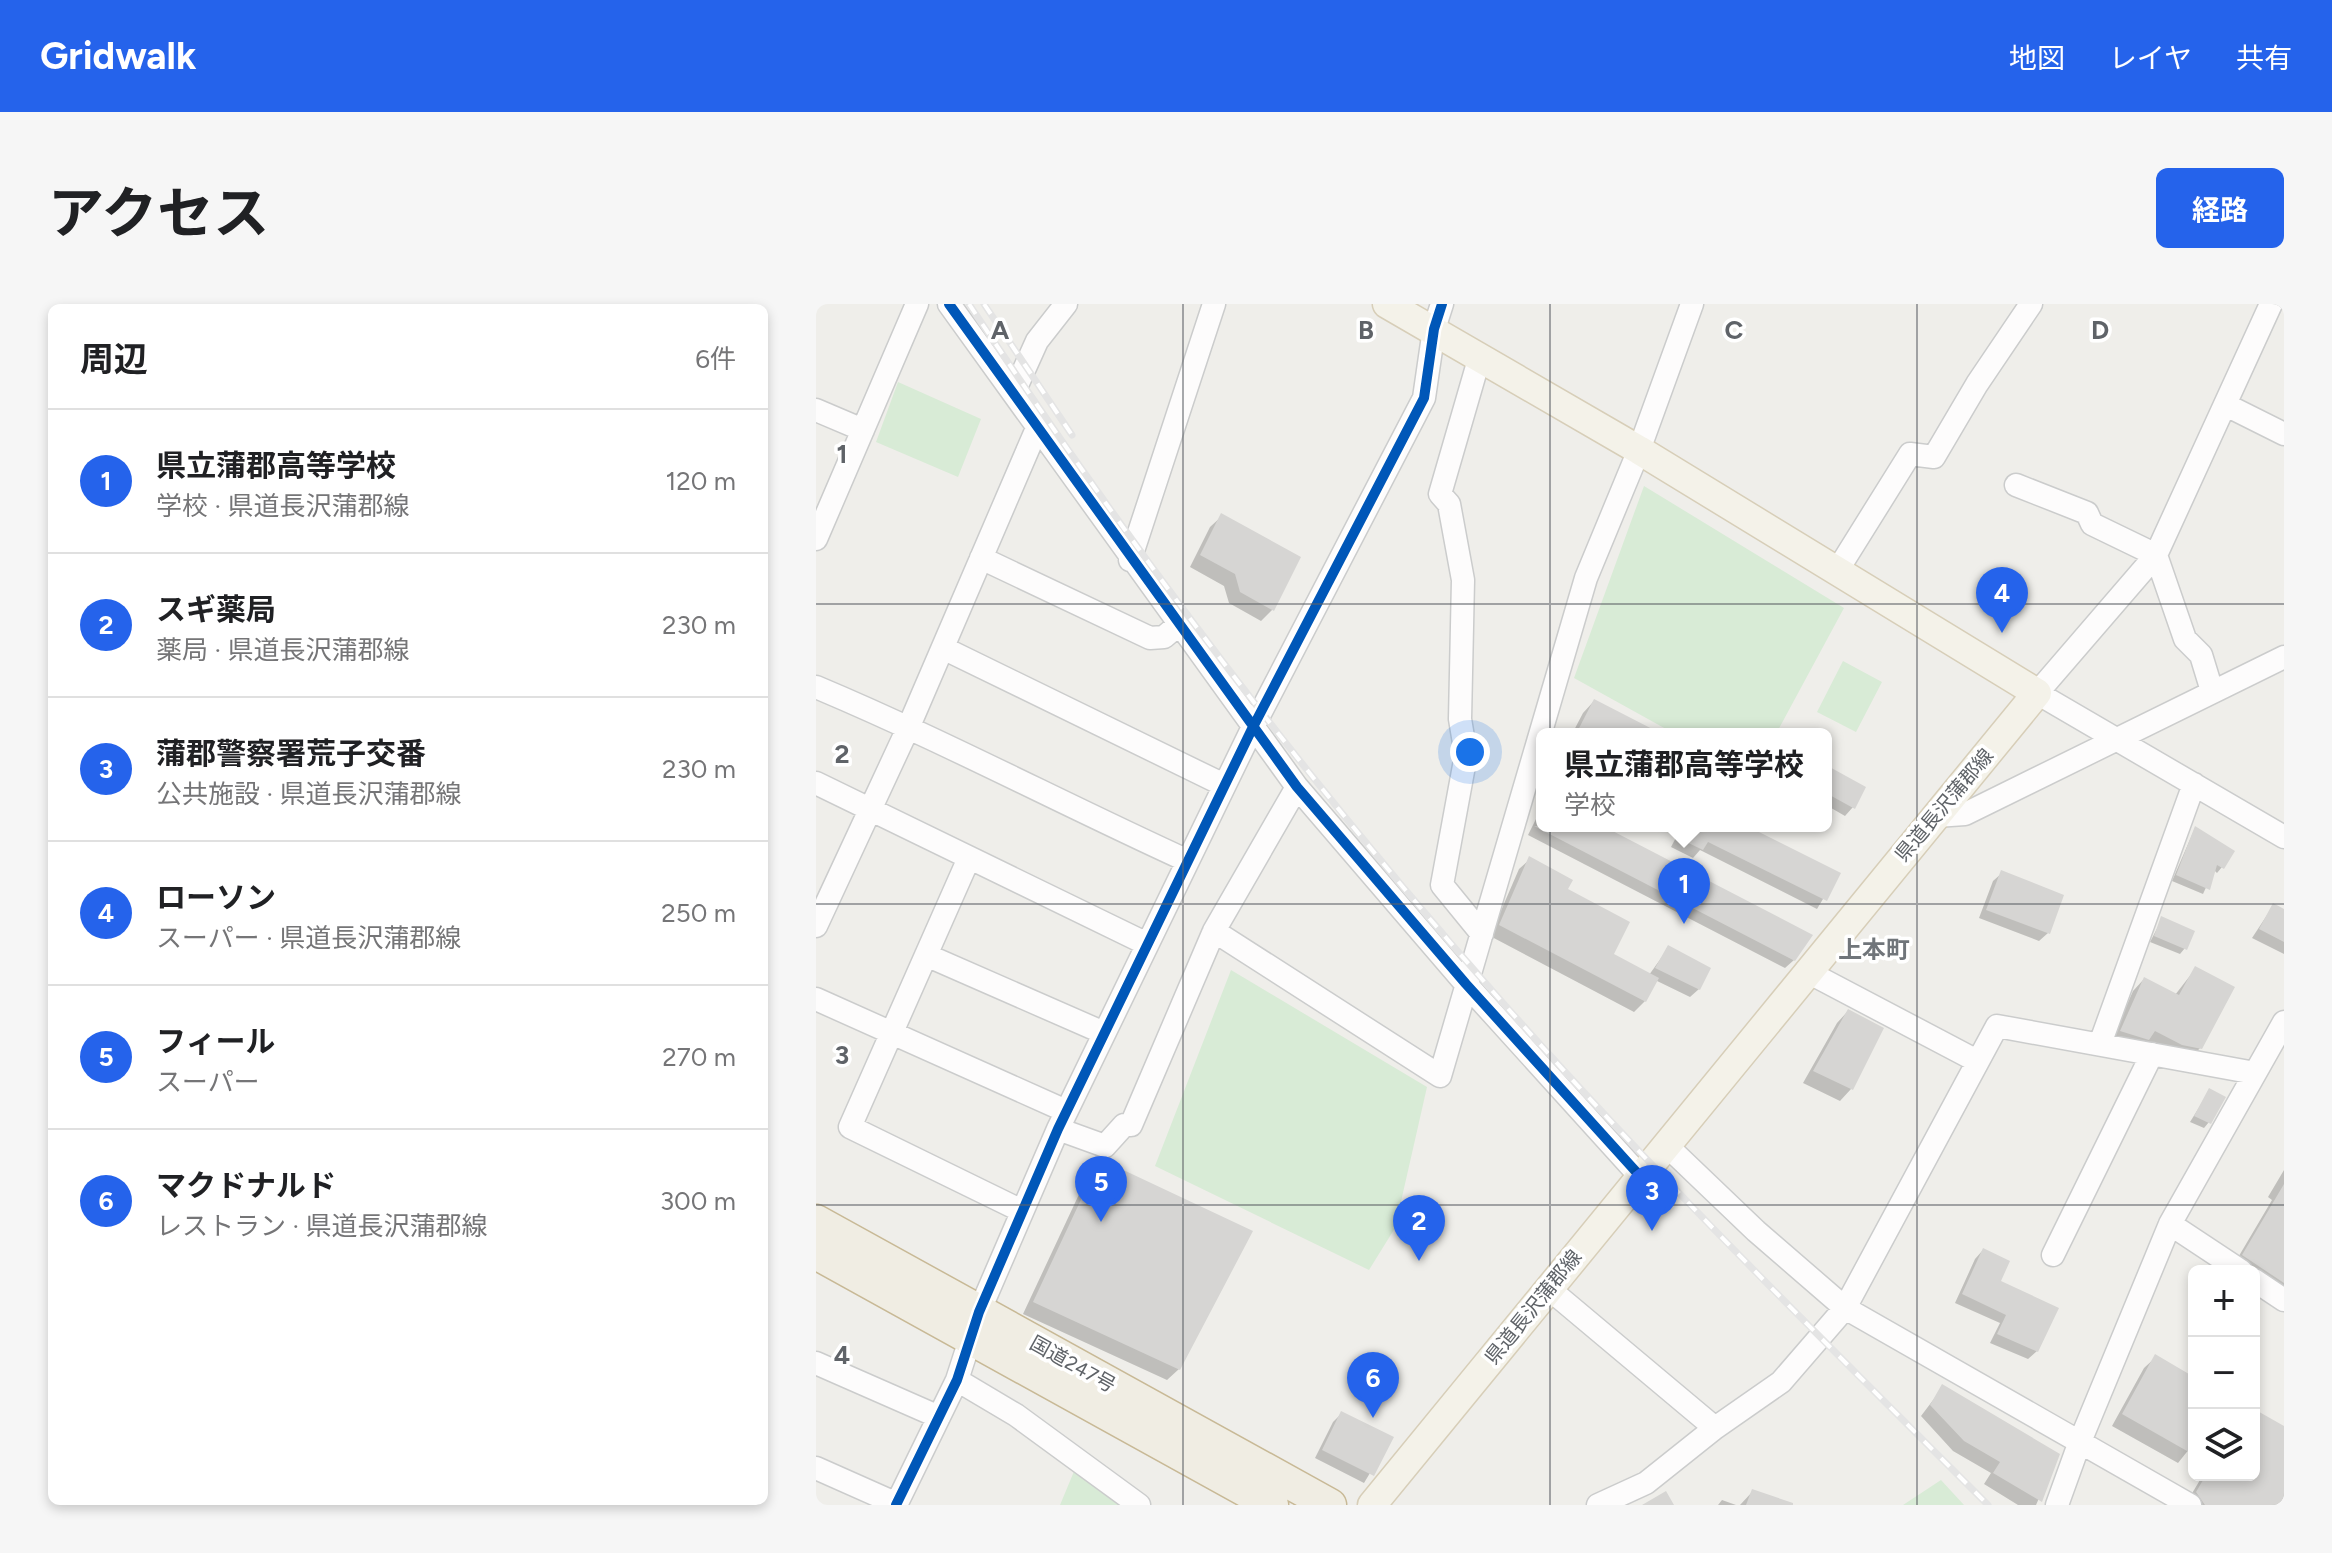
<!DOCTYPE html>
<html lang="ja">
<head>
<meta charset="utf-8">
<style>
  :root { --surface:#fff; --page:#f6f6f6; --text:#202124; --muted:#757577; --line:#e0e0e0; --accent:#2563eb }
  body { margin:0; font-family:Figtree,"Noto Sans JP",sans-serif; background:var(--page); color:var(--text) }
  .controls { position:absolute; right:24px; bottom:24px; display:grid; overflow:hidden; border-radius:12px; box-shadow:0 4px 12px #0003 }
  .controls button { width:72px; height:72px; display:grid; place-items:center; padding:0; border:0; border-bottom:2px solid var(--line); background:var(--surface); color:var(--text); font:40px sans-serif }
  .you { position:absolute; left:654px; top:448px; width:28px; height:28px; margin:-20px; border:6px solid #fff; border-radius:50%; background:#1a73e8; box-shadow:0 0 0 12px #1a73e833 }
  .badge { display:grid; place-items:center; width:52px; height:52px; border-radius:50%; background:var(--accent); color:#fff; font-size:26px; font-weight:700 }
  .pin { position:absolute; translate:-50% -66px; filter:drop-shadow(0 2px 4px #0008) }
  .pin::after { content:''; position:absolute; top:42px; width:28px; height:24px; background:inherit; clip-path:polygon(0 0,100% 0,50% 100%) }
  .popup { position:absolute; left:720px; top:424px; width:296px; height:104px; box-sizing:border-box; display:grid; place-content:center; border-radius:12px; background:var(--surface); filter:drop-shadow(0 2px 6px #0005); font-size:26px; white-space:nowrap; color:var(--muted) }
  .popup b { font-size:30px; color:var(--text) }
  .popup::after { content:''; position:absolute; left:50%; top:100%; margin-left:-16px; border:16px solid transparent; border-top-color:var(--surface) }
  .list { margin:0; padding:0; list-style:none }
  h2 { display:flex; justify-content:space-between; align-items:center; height:104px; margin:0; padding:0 32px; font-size:34px }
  h2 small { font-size:26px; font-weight:400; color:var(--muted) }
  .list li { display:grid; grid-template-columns:52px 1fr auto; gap:24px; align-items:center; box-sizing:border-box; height:144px; padding:0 32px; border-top:2px solid var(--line) }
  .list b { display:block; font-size:30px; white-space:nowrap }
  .list p { margin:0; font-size:26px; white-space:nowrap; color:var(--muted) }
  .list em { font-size:26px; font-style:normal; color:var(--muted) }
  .icon { flex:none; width:44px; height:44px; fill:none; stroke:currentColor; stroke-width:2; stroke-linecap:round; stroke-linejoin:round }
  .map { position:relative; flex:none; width:1468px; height:1201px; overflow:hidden; border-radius:12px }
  header { display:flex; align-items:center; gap:48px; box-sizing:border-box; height:112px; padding:0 40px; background:var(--accent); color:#fff }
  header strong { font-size:38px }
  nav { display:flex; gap:44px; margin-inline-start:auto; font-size:28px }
  .intro { display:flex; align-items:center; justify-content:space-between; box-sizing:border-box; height:192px; padding:0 48px }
  h1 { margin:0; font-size:56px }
  .button { padding:20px 36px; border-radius:12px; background:var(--accent); color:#fff; font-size:28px; font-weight:700 }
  main { display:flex; gap:48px; padding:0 48px }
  aside { flex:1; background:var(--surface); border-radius:12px; box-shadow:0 4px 12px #0003 }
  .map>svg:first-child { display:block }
  .green { fill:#d8ebd6 }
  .shadow { fill:#0003 }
  .building { fill:#d6d5d3 }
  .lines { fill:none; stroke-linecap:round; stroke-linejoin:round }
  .minor-casing { stroke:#cbcccc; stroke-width:25 }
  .major-casing { stroke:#d7ceb8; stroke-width:31 }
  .highway-casing { stroke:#c8b996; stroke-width:35 }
  .minor { stroke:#fdfcfc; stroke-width:22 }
  .major { stroke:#f4f2e9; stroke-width:28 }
  .highway { stroke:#f0ede3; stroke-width:32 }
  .rail-casing { stroke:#e4e4e4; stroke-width:7 }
  .rail { stroke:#fff; stroke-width:4; stroke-dasharray:12; stroke-linecap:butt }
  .cycleway-casing { stroke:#fff; stroke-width:15 }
  .cycleway { stroke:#0057b8; stroke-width:10 }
  .grid { fill:none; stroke:#5f6368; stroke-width:2; stroke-opacity:0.55 }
  .labels { text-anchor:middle; stroke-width:7; stroke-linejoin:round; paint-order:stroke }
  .street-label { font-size:20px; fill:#5f6368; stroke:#fff }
  .quarter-label { font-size:24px; font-weight:bold; fill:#70757a; stroke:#fff }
  .grid-label { font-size:26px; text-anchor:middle; font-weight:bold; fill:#5f6368; stroke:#fff; stroke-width:7; stroke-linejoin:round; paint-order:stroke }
</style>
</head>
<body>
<header>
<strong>Gridwalk</strong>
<nav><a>地図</a><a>レイヤ</a><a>共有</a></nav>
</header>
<div class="intro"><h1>アクセス</h1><a class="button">経路</a></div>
<main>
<aside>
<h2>周辺<small>6件</small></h2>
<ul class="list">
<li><span class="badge">1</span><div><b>県立蒲郡高等学校</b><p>学校 · 県道長沢蒲郡線</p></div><em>120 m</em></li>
<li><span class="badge">2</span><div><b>スギ薬局</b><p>薬局 · 県道長沢蒲郡線</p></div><em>230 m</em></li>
<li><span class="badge">3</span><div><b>蒲郡警察署荒子交番</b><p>公共施設 · 県道長沢蒲郡線</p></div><em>230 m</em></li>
<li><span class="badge">4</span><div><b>ローソン</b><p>スーパー · 県道長沢蒲郡線</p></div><em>250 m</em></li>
<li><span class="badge">5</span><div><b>フィール</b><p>スーパー</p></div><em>270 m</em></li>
<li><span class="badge">6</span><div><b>マクドナルド</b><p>レストラン · 県道長沢蒲郡線</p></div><em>300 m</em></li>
</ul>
</aside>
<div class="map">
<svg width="1468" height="1201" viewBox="0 0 1468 1201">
  <rect width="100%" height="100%" fill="#efeeea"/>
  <path class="green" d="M82,78L165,115L142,173L60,138Z
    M828,182L1028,304L960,430H859L758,374Z
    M1027,357L1066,378L1040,428L1001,408Z
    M415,666L611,783L579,924L553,966L339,862Z
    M259,1165L314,1201H244Z
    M1125,1176L1148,1201H1087Z"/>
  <path class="shadow" d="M406,212L457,305L445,317L413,299L408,282L374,263L394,223Z
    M778,397L841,430H756L767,409Z
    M1010,464L1037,503L1029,512L1010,501Z
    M726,503V522H782L978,656L969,664L712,531Z
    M866,522H926L1022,570L1001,605L884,546L877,554L855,543Z
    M1379,524L1406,563L1401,569L1398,566L1387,590L1356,577Z
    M714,555L749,586L795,651L833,671L853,643L883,685L874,693L839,676L829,697L818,708L674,632L703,565Z
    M1186,569L1232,629L1223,637L1163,614L1177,577Z
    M1457,602L1468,608V650L1436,634Z
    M1346,615L1369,644L1364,650L1334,638Z
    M1380,664L1384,744L1373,756L1294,739L1317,687L1328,675L1359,691Z
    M1032,707L1066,725L1035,785L1024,797L987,779L1021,719Z
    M1394,786L1393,818L1388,824L1374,818Z
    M285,858L363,1065L351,1076L207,1010L273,869Z
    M1468,866V1001L1417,962L1456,896L1452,893Z
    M1167,946L1221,1047L1212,1055L1174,1039L1184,1019L1139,999L1159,955Z
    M1340,1053L1378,1074V1139L1362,1159L1296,1122L1328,1064Z
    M1127,1083L1242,1151L1220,1201H1202L1168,1180L1175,1169L1137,1147L1105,1112Z
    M1438,1108L1468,1126V1201H1369L1387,1171H1438Z
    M525,1110L575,1134L548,1179L499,1154L517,1118Z
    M937,1187L960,1201H924Z
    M906,1196L920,1201H902Z"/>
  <path class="building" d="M405,209L485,253L458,307L424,288L419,270L384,251Z
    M778,395L846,430H760Z
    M1010,461L1050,483L1039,505L1010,489Z
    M718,522H787L997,631L979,657Z
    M868,522H931L1025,569L1011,597L892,538L887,546L862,534Z
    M1379,522L1419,547L1408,565L1401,561L1394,586L1360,571Z
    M713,552L757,576L752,585L814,618L798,650L843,674L830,698L683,621Z
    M1185,566L1248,591L1234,630L1170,606Z
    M1457,599L1468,605V638L1443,625Z
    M1345,612L1379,627L1371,646L1338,632Z
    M852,641L895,664L884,686L839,664Z
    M1379,662L1419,683L1386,745L1366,741L1339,727L1333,736L1304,727L1328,673L1363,691Z
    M1032,705L1068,724L1037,786L997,767Z
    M1393,784L1410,793L1395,820L1378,812Z
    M284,855L437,927L364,1066L217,998Z
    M1468,880V979L1426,951Z
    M1167,944L1194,957L1185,977L1243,1004L1222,1048L1181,1030L1190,1011L1146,990Z
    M1339,1050L1378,1073V1151L1306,1110Z
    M1126,1080L1244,1150L1226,1198L1177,1169L1184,1158L1148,1137L1114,1101Z
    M1438,1105L1468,1122V1201H1389L1380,1188L1390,1171H1438Z
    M525,1107L578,1133L558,1172L506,1146Z
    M936,1185L977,1199V1201H930Z
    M850,1187L858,1201H826Z"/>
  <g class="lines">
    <g class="minor-casing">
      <path id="minor" d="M133,0L481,483L650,680L823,871
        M1455,0L1340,251L1221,389L1468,533
        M664,52L624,190L633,200L647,276L644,415L650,451L626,581L666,630
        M198,88L221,37L250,0
        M1410,101L1468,130
        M0,106L47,126
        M1200,181L1271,209L1276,220L1340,251L1369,335L1385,351L1396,387
        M0,235L101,0
        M165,254L334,334L348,333L361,322
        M314,256L398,0
        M1021,267L1094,150L1118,153L1161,80L1215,0
        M127,344L408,481
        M0,383C126,436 247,500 372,557
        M0,479L331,640
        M1120,512L1149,510L1468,353
        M153,554L34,823L206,907
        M0,622L93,422L222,122
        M398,627L624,772L770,274L823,146L876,0
        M110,651L288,729
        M990,667L1161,757
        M0,695L250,807
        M1284,740L1378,480
        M242,825L289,842L308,821H315L398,627L481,483
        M849,840L940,927L1029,1004L1374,1201
        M1354,920L1425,967
        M1237,951L1336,750
        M1438,976L1468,996
        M732,984L899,1124
        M0,1059L123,1113
        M141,1076L200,1111L323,1201
        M0,1164L81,1200
        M80,1201L141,1076L163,1008L242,825L436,425L608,94L618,25L626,0
        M782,1201L830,1179L899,1124L965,1078L1029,1004L1181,722L1439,769
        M1241,1201L1263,1140L1354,920L1468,718"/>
    </g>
    <g class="major-casing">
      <path id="major" d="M556,1201L1221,389L823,146L571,0"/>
    </g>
    <g class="highway-casing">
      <path id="highway" d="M0,917L514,1201
        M0,949L456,1201"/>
    </g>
    <use href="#minor" class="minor"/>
    <use href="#major" class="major"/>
    <use href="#highway" class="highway"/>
    <g class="rail-casing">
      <path id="rail" d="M153,0C315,245 492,479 687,699C841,873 1008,1037 1172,1201
        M168,0L256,131"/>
    </g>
    <use href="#rail" class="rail"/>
    <g class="cycleway-casing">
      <path id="cycleway" d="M133,0L481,483L650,680L823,871
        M80,1201L141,1076L163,1008L242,825L436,425L608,94L618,25L626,0"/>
    </g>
    <use href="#cycleway" class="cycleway"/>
  </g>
  <path class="grid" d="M367,0V1201M734,0V1201M1101,0V1201M0,300H1468M0,600H1468M0,901H1468"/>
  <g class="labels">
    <g class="street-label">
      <text transform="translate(1128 501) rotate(-50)" y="7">県道長沢蒲郡線</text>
      <text transform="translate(717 1003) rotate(-51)" y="7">県道長沢蒲郡線</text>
      <text transform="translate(257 1060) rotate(29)" y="7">国道247号</text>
    </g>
    <g class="quarter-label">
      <text x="1058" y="654">上本町</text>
    </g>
  </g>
  <g class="grid-label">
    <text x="184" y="35">A</text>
    <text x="550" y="35">B</text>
    <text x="918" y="35">C</text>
    <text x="1284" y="35">D</text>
    <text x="26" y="159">1</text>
    <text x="26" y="459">2</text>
    <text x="26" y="760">3</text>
    <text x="26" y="1060">4</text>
  </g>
</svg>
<div class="controls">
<button>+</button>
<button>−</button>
<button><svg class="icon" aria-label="layers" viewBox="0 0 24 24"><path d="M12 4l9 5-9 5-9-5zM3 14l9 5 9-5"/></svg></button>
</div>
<div class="you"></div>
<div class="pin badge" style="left:868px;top:620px">1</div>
<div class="popup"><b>県立蒲郡高等学校</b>学校</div>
<div class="pin badge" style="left:603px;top:957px">2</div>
<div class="pin badge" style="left:836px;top:927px">3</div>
<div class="pin badge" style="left:1186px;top:329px">4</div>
<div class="pin badge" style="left:285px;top:918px">5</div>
<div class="pin badge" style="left:557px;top:1114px">6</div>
</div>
</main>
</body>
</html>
